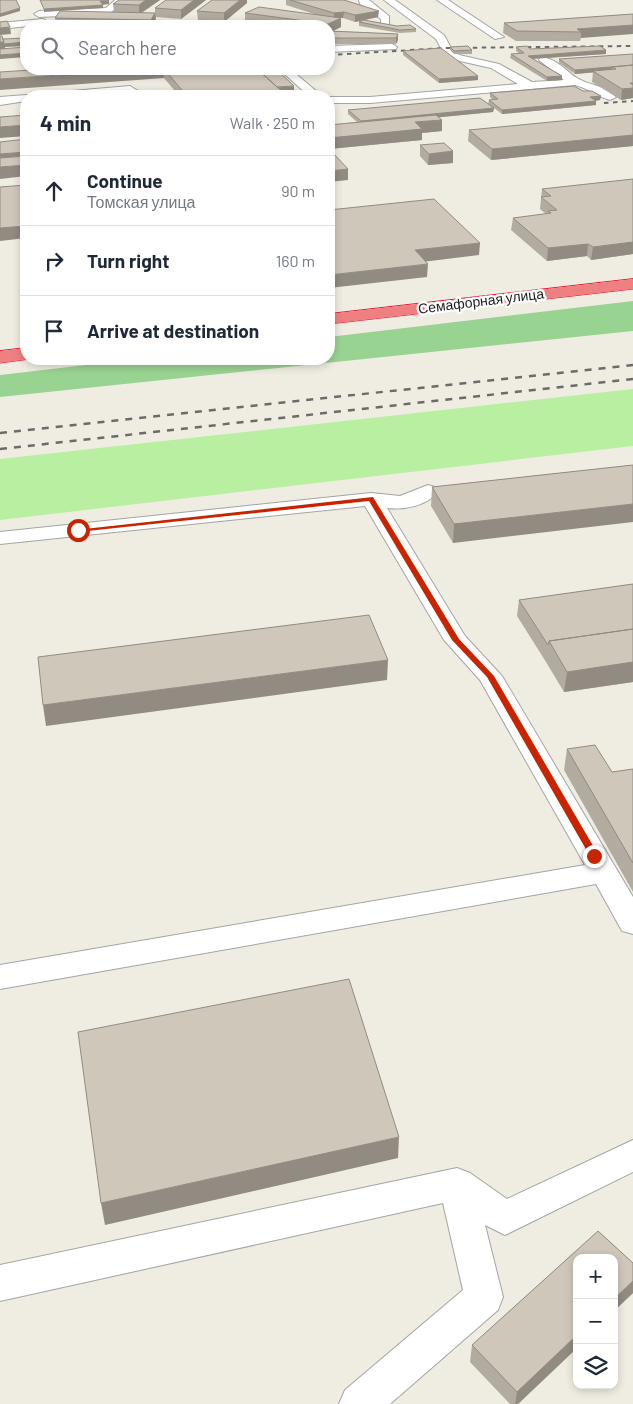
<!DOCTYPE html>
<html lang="en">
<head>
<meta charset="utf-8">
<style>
  :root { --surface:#fff; --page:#f2f2f3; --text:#1f2937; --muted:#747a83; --line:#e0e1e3 }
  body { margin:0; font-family:Barlow,sans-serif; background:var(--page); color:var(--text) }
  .controls { position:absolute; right:15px; bottom:15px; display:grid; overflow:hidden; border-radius:10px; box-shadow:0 2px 8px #0003 }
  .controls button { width:45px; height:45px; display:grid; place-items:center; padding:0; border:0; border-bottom:1px solid var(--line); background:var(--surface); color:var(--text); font:25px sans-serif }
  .stop { position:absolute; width:15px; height:15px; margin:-11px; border:4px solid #c92400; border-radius:50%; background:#fff }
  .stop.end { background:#c92400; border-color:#fff; box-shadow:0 1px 5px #0008 }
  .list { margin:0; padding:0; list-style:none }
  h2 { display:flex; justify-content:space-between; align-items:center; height:65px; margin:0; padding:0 20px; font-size:21px }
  h2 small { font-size:16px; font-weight:400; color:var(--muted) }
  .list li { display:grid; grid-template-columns:32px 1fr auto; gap:15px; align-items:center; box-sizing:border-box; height:70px; padding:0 20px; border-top:1px solid var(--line) }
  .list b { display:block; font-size:19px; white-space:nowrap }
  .list p { margin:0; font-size:16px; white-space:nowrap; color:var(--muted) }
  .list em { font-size:16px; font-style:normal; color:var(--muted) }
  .icon { flex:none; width:28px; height:28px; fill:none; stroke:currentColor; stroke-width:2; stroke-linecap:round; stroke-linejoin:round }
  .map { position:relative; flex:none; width:633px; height:1404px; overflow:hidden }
  .search { position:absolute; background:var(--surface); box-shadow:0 2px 8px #0003; left:20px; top:20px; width:315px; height:55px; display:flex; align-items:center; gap:12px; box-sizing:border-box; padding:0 18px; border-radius:20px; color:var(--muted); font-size:19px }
  .panel { position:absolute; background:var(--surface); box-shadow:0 2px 8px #0003; left:20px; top:90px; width:315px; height:275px; border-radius:20px }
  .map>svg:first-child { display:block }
  .grass { fill:#b9efa1 }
  .forest { fill:#99d391 }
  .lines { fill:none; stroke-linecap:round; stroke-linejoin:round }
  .minor-casing { stroke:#a4a4a4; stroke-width:2 }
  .highway-casing { stroke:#e91235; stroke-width:1 }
  .minor { fill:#fff; fill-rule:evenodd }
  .highway { fill:#ef8081; fill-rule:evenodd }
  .rail-far1 { stroke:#6b6b6b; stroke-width:2; stroke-dasharray:4.5 4.5; stroke-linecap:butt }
  .rail { stroke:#6b6b6b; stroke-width:2.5; stroke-dasharray:7 7; stroke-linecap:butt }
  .wall { fill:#b2aba0 }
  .shaded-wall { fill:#918b82 }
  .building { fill:#cfc7ba; stroke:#918b82 }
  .route { fill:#c92400 }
  .labels { text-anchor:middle; stroke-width:4.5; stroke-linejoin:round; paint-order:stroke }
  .far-street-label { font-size:14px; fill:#1d1d1d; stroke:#fff }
</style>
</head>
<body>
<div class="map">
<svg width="633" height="1404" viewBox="0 0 633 1404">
  <rect width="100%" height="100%" fill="#efede1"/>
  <path class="grass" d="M633,389V446L0,520V459Z"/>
  <path class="forest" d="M633,301V331L0,397V375L138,359H329V337Z"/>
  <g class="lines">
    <g class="minor-casing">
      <path id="minor" d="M115,0H125L109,14L39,17L34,14L39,11L106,8Z
        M359,0H369L389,16V27H381V19L360,4Z
        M384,0H395L444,35L451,48L459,55L499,64L532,82L564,80L539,60L540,58C553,55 567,72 577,78C590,86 605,85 616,97L610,100C598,97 588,88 575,85L370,103H329V97H370L518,84L491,68L451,59L443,52L436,39Z
        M437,0H448L504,37L495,39Z
        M43,19L48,22L47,24L0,29V23Z
        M392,44L397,47L396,49L329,52V46Z
        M279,69H290L322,96H309Z
        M130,86L146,96H133L128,93L85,96H42L48,93Z
        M26,95L31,96H26V101L0,105V97Z
        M428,485L435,487L438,491C428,506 404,510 387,508L465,636L502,676L633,897V934L622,931L596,884L0,989V965L585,865L480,680L444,640L365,506L0,544V532L371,493L400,496Z
        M633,1140V1172L505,1235L485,1225L503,1297L498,1310L390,1404H339L345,1390L463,1290L443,1203L0,1301V1265L457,1168L470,1173L507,1199Z"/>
    </g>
    <g class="highway-casing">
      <path id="highway" d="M633,279V289L329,324V314Z
        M26,348V359H30L0,363V351Z"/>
    </g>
    <use href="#minor" class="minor"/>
    <use href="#highway" class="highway"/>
    <path class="rail-far1" d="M329,55L445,48L633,46
      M604,103L633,101"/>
    <path class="rail" d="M0,433L633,365
      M0,449L633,379"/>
  </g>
  <path class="wall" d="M119,0H160L142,13H155V8L206,0L181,19L156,17V22L154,26H56L55,18L114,12L113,4Z
    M286,0H344L378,17L355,22L343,18H341V27L333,31L398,34V40L396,44H329V26H276L245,22V13L317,15L286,5Z
    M247,3L224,22L198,20L197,11Z
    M633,14L581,38L580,41H516L503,33L504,23Z
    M359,22L416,29V32L400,33L359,26Z
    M450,47L472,50V54H454L450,50Z
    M516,47L530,49L606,54L533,59L562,76V80L547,81L510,58L511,54H520L516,51Z
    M403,51L478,80L439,83L403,55Z
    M633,54V98L621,100L592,82L593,72L575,74L559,63V59Z
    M47,69H276L294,93L284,94V96H179L164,78Z
    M583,91L601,96L600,100L596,101V105L502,114L494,108L493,112L439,117L442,131L422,133V140L329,149V125L357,122L348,114V110L488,104L489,100H493L490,97V93Z
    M633,114V146L491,160L468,141L469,130Z
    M420,145L453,163L428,165L420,156Z
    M633,179V254L591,260L587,256L547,261L511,230L513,218L546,214L540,209L542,189Z
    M633,465L453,543L431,506L432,487Z
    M633,584V682L564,692L546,662L517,616L519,600Z
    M567,749L612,772L633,769V892L564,770Z
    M598,1231L633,1263V1281L631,1283L633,1281V1293L614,1311V1258H577V1348L518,1404H510L470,1362L472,1345Z"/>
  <path class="shaded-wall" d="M146,0H160L139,14V5Z
    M194,0H206L181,19V10Z
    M240,0H247V3L224,22V13Z
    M100,1H109V4L101,5Z
    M103,5V8L44,12V9Z
    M20,8V11L0,17V14Z
    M379,11L378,17L355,22V15Z
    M344,12L343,18H341V27L329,33L328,24L334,20V13Z
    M155,13L156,22L154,26H152L151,20Z
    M633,25V34L581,38V32L577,29Z
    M10,27L11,34L0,35V28Z
    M398,34V40L396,44V38Z
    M0,42H26V46L5,47V49H0Z
    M606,50V54L528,59V56Z
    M26,53V57L0,59V55Z
    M612,67L611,71L575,74V70Z
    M151,69H163L164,78L0,90V79Z
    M478,76V80L439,83V79Z
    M562,76V80L547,81V77Z
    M630,83H633V98L621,100L622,89Z
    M294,86V93L284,94V96H250L274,88Z
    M601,96L600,100L590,101V97Z
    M596,101V105L502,114V110Z
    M494,108L493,112L361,125V121Z
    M442,120V131L422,133V140L329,149V138L415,122Z
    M26,125V136L0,138V127Z
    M633,135V146L491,160L492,149Z
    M453,151V163L428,165L429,154Z
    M26,152V156L0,158V154Z
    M26,165V176L0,179V167Z
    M348,169V180L329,182V171Z
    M26,226V238L0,241V228Z
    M633,242V254L591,260L593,247Z
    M480,243L479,255L414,263L415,250Z
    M588,244L587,256L547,261L548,248Z
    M428,264L427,277L329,288V275Z
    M633,504V522L453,543L454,524Z
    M388,660L387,680L46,726L43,705Z
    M633,662V682L564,692L567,672Z
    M399,1137L398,1158L105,1225L101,1203Z
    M633,1281V1293L614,1311V1299Z
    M577,1335V1348L518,1404H515L517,1392Z"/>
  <path class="building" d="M0,0H16L20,8L0,14Z
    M40,0H108L109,1H100L103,5L44,9Z
    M119,0H146L139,5L113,4Z
    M166,0H194L181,10L155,8Z
    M212,0H240L224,13L197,11Z
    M290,0H344L379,11L355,15L344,12L334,13Z
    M259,7L341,18L328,24L245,13Z
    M60,11L155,13L151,20L55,18Z
    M633,14V25L577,29L581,32L517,31L504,23Z
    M364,20L397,26L410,25L416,29L400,30L359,22Z
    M7,21L10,27L0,28V22Z
    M191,24L238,26H189Z
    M329,31L398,34L396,38H329Z
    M0,36H2L4,42H0Z
    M26,38V42L4,44L3,39Z
    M468,46L472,50L454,51L450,47Z
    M527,46L530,49L600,46L606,50L528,56L562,76L547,77L511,54L524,53L516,47Z
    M26,47V53L0,55V49Z
    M441,48L478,76L439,79L403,51Z
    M633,54V65L575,70L559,59Z
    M633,65V83H630L633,85V88L622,89L593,71L616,69L612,67Z
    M47,69H151L0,79V72Z
    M164,69H257L284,93L250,96H187Z
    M257,69H276L294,86L277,87Z
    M574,86L583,91H592L601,96L590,97L596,101L502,110L489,100L498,99L490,93Z
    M480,98L494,108L361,121L348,110Z
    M633,114V135L492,149L469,130Z
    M26,115V125L0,127V117Z
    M436,115L442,120L415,122L422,129L329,138V125Z
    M26,139V152L0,154V142Z
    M444,143L453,151L429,154L420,145Z
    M332,152L348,169L329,171V153Z
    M26,156V165L0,167V158Z
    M633,179V242L593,247L588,244L548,248L513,218L551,213L548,211L557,210L541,197L551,196L542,189Z
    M26,185V226L0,228V187Z
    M434,199L480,243L415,250L428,264L329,275V210Z
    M633,465V504L454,524L432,487Z
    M633,584V629L549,641L548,645L519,600Z
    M369,615L388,660L43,705L38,657Z
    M633,629V662L567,672L549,641Z
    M595,745L612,772L633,769V863L567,749Z
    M349,979L399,1137L101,1203L78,1032Z
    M598,1231L633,1263V1281L614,1299V1258H577V1335L517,1392L472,1345Z"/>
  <path class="route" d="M373,497L459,639L494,676L599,856L598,858H591L487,677L452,640L369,501L78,532L75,530Z"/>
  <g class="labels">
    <g class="far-street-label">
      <text transform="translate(481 301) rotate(-7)" y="5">Семафорная улица</text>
    </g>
  </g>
</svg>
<div class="controls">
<button>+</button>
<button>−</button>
<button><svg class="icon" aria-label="layers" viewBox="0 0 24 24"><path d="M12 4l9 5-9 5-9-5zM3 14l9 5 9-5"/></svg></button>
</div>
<div class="stop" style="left:78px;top:530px"></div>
<div class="stop end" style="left:594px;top:856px"></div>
<div class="search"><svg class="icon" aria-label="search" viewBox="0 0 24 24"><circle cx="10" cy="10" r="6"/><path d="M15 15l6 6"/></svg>Search here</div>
<section class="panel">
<h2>4 min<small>Walk · 250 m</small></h2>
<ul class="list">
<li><svg class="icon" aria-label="ahead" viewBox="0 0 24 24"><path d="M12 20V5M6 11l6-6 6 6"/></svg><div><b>Continue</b><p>Томская улица</p></div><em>90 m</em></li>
<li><svg class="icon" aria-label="right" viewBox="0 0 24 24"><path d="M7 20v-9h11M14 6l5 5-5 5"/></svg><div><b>Turn right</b></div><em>160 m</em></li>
<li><svg class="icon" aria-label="arrive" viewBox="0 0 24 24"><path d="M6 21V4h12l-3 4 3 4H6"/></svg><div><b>Arrive at destination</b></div></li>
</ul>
</section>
</div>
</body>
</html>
